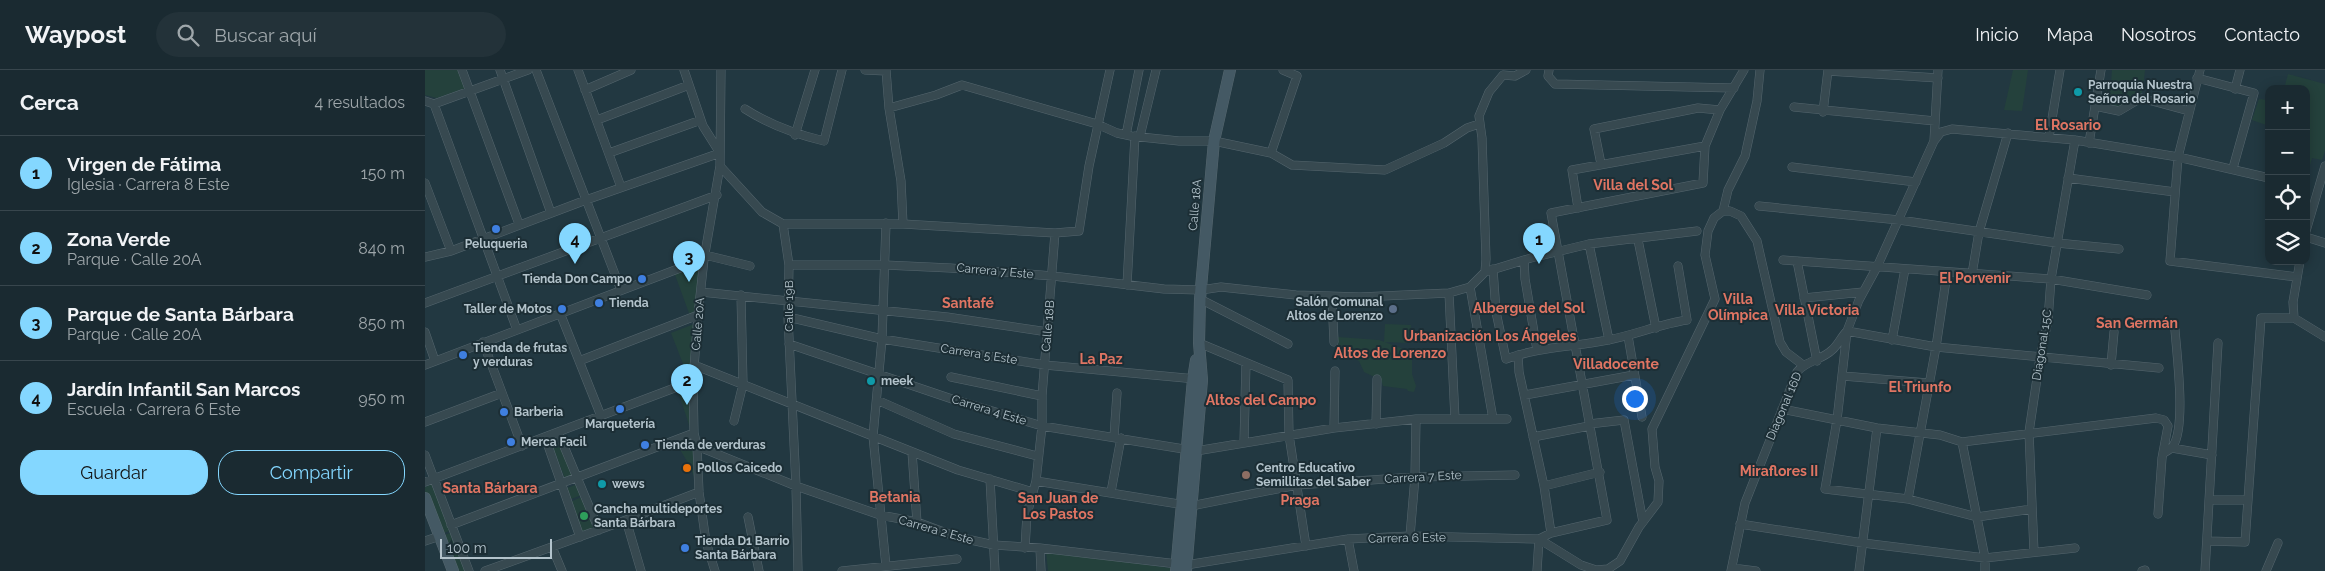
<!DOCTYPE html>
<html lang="es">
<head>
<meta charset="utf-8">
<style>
  :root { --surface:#1a2a31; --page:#233239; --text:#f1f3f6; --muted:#9fa7ab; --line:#38464d; --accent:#84d7ff }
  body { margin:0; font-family:Raleway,sans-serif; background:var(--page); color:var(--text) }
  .controls { position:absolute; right:15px; top:15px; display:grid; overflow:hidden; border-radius:10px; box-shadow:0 2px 12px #0003 }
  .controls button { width:45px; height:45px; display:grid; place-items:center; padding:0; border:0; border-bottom:1px solid var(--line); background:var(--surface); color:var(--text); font:25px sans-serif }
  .scale { position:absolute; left:15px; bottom:12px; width:112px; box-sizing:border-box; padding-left:5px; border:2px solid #b3c3cb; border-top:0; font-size:14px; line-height:18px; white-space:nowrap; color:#b3c3cb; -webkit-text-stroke:4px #1c2e35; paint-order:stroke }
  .you { position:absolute; left:1209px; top:328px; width:18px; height:18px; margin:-12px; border:4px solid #fff; border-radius:50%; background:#1a73e8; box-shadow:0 0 0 8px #1a73e833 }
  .badge { display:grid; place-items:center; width:32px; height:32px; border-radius:50%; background:var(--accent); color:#111; font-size:16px; font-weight:700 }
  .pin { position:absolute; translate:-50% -41px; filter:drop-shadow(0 1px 2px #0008) }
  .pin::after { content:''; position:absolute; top:26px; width:18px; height:15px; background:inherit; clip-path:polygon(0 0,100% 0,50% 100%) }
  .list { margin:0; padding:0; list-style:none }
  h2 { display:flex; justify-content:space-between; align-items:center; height:65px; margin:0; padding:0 20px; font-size:21px }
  h2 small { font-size:16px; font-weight:400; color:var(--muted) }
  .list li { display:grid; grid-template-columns:32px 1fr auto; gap:15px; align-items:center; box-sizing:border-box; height:75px; padding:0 20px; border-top:1px solid var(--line) }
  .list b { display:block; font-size:19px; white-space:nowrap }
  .list p { margin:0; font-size:16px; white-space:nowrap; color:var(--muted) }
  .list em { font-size:16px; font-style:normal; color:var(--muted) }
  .actions { display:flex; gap:10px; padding:15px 20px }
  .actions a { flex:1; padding:11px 0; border:1px solid var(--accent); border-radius:20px; text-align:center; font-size:18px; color:var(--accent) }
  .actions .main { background:var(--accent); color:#111 }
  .icon { flex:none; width:28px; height:28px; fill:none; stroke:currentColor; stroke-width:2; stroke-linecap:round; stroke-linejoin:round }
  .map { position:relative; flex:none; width:1900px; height:501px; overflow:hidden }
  header { display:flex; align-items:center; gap:30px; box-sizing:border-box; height:70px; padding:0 25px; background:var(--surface); border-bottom:1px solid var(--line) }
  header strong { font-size:24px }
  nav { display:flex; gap:28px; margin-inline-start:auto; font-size:18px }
  .search { width:350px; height:45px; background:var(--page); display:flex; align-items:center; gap:12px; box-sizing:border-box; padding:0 18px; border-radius:28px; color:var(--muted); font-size:19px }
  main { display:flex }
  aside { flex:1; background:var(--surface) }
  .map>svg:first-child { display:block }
  .green { fill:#24413c }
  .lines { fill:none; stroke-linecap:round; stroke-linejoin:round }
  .street-casing { stroke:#55666e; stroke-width:9 }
  .secondary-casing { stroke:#55666e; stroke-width:12 }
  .street { stroke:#374950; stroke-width:8 }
  .secondary { stroke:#445964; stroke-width:11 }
  .culture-dot { fill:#0f9aa8; stroke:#1c2e35; stroke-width:2 }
  .shop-dot { fill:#3f7fe0; stroke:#1c2e35; stroke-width:2 }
  .service-dot { fill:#5c6f8a; stroke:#1c2e35; stroke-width:2 }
  .food-dot { fill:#e8710a; stroke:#1c2e35; stroke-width:2 }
  .education-dot { fill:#8d6e63; stroke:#1c2e35; stroke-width:2 }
  .leisure-dot { fill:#2e9e5b; stroke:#1c2e35; stroke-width:2 }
  .labels { text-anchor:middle; stroke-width:4; stroke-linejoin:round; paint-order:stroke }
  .poi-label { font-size:12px; font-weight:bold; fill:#b3c3cb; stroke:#1c2e35; text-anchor:start }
  .street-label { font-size:12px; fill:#b3c3cb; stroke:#1c2e35 }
  .neighbourhood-label { font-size:14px; font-weight:bold; fill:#e07563; stroke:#1c2e35 }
</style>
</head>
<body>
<header>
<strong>Waypost</strong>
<div class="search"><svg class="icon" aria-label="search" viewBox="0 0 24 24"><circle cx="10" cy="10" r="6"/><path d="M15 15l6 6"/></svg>Buscar aquí</div>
<nav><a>Inicio</a><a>Mapa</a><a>Nosotros</a><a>Contacto</a></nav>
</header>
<main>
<aside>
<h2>Cerca<small>4 resultados</small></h2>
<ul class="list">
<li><span class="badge">1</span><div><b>Virgen de Fátima</b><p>Iglesia · Carrera 8 Este</p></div><em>150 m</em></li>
<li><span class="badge">2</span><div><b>Zona Verde</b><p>Parque · Calle 20A</p></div><em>840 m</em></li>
<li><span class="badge">3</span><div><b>Parque de Santa Bárbara</b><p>Parque · Calle 20A</p></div><em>850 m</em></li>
<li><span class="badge">4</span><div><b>Jardín Infantil San Marcos</b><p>Escuela · Carrera 6 Este</p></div><em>950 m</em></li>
</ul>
<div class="actions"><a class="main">Guardar</a><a>Compartir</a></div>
</aside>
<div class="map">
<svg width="1900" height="501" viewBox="0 0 1900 501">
  <rect width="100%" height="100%" fill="#223841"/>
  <path class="green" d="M0,0H36L41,18L12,28L0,25Z
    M1588,0H1603L1597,41L1579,40Z
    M1687,0H1720L1718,18L1704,16L1718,19L1716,24L1708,27L1695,39L1678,36L1682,13L1686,14Z
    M1863,4L1900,14V81L1897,90L1887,88L1881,110V19H1859Z
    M1834,29L1844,30V56L1827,50Z
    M272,193L277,198L271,243L265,246L249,202Z
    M269,254L266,307L264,309L246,263Z
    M960,254L986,255L985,273L959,272Z
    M913,267L954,270L987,282V304L991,316L989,322L983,321L982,319L958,316L956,310L939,302L934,291L924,286L914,288Z
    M266,317V361L253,321Z
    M134,366L150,407L141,411L125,370Z
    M268,372L271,412L265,396L254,378L262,373Z
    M10,413L27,460L19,463L0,426V417Z
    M153,414L157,425L146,429L142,418Z
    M159,426L172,460L158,465L145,432Z
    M27,462L41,501H33L20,465Z
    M621,481L745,498V501H623Z"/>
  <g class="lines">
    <g class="street-casing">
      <path id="street" d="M37,0L94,154
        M75,0L126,143
        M111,0L196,220
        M153,0L196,117
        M440,0L461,1
        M461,0L464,38L476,111L478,154
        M1124,0L1123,6L1130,14L1309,18
        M1775,0L1753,87L1745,191L1872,207
        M1403,1L1513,8
        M1772,8L1829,23L1808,98
        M1810,19L1815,0
        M160,20L206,0
        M0,31L9,34L103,0
        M9,34L92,260
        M1670,36L1694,41L1716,28L1764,41
        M1369,37L1510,51
        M464,38L511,25L537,15L672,54L692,63L706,66L754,71H789L846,83L867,95L960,100L1019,73L1042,58L1054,54
        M320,39C345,55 370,64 399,71L417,0
        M1398,42L1403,0
        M172,50L264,15
        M370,65L390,0
        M701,65L714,0
        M715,66L731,0
        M1624,67L1635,0
        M1509,71L1513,0
        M1664,73L1676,0
        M184,83L276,50
        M846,83L872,6L858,0
        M1176,94L1169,59L1273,38L1295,40
        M295,96L337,142L358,154H478L630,163
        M1367,97L1491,112
        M1643,108L1750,122
        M0,113L26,181
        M1334,136L1474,150L1632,173L1694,179
        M1153,138L1147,100L1280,76
        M1298,141L1303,120L1320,86L1332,31L1335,0
        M461,153L457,269L448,366L461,496
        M358,154L364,195L363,247L371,416L373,501
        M1881,161L1900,96
        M1881,167L1900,173
        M1213,170L1231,258
        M1164,174L1184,270
        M280,185L325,196
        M0,187L26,181L161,130L295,83L278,56L259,0
        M1099,190L1100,209L1112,280
        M1358,190L1626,209L1722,225
        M1372,191L1392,291
        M1875,191L1868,232L1869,248L1900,267
        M364,195H460L525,198L628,206L739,219L776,220L796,217L871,225L935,227L1024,223L1045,217L1060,202L1106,188L1164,174L1272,161
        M1068,199L1071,242L1081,289C1113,277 1149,277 1183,270C1210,265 1235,254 1262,250L1253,196
        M1060,202L1061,189L1057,68L1054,46L1064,22L1078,5L1090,6L1101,0
        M1547,204L1554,162L1583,63
        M702,215L710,66
        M1045,217L1068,349
        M276,222L522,247L623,262
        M1024,223L1030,349
        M907,227L909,272
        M1379,228L1438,222
        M775,229L863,274
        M0,233L292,125
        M135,243L176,346
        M363,247L457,269L620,295L771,309
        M0,262L10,291
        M1203,266L1217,347
        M1467,270L1480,199
        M58,272L97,376
        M774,273L863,310L864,365L881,476
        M364,274L527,329L617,356L771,381L909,358L991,349H1082
        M1093,285L1094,302L1119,416L1126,463
        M154,291L273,245
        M0,295L279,189
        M269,295L533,400L608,422
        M1686,295L1689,262
        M1418,306L1503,313
        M526,307L617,326
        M1100,325L1209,305
        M452,330L529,364L612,386
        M1357,339L1452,358L1515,365L1537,372L1731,348L1739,350L1743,356L1737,388L1733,444
        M309,351L318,314L316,225
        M0,352L77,323
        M951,354L952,309
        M1164,354L1199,350L1218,452
        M909,358L910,301
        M133,362L174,460
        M120,367L155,467
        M689,367L692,323
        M1108,367L1164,356
        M819,372L821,293
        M1537,372L1560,488V501
        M272,376L371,416L455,445L492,452L532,467L569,475L615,478L761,495L923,469L985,466L1114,469L1156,495L1171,500L1183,499L1195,491L1214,457L1233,432L1234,411L1230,397L1227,359L1290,229L1280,185L1283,161L1289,148L1298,141H1305L1316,146L1332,171L1355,272L1361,282L1378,295
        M1747,378L1787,385
        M487,382L492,452
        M1739,383C1742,381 1746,379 1748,376C1761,357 1752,286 1750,260
        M0,385L44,501
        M565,409L570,501
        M611,411L766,436L872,415L990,407L1090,405
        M0,412L268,311
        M1119,416L1175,402
        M686,422L696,368
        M1483,429L1511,277L1522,203
        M1784,430H1823
        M1607,439L1552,447L1483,429L1400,419L1412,350L1422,261L1434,230L1452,197L1509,71L1516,62L1527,59L1650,70L1753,87L1844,108
        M323,447L334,501
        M201,450L216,501
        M1315,454L1438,473L1560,488L1650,478
        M26,455L269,363
        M985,466L990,407L991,349
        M923,469L929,501
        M1114,469L1126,463L1182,450L1126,143L1278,113L1280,76L1295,40L1319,0
        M0,471L15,466
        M1782,471L1820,472L1836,248H1869
        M127,477L137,501
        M600,478L602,444L611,411L617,356V326L630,163L654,161L664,96L685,0
        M615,478L616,501
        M1609,482L1604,362L1615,288L1623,250L1626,209L1650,70
        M1307,498L1331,501
        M60,501L201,450L274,422
        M290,501L281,472L274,422L272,376L269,363L268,311L273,245L279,189L295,96L296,0
        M417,501L532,489
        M1112,501L1114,469
        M1306,501L1320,433L1372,302C1380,291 1397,290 1407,280C1413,275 1416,267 1422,261L1511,277L1734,298
        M1434,501L1452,358
        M1717,501L1720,500
        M1780,501L1793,273
        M1841,501L1853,473"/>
    </g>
    <g class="secondary-casing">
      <path id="secondary" d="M0,428L28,501
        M751,501L768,309L771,290
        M761,501L777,310L774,273L775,229L789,71L805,0"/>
    </g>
    <use href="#street" class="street"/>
    <use href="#secondary" class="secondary"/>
  </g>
  <g class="culture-dot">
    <circle cx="1653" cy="22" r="5"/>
    <circle cx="446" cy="311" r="5"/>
    <circle cx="177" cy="414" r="5"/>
  </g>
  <g class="shop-dot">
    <circle cx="71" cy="159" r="5"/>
    <circle cx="217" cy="209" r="5"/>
    <circle cx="174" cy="233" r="5"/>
    <circle cx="137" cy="239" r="5"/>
    <circle cx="38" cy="285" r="5"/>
    <circle cx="195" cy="339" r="5"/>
    <circle cx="79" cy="342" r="5"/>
    <circle cx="86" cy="372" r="5"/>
    <circle cx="220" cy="375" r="5"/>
    <circle cx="260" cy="478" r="5"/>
  </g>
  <circle class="service-dot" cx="968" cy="239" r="5"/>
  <circle class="food-dot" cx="262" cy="398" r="5"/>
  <circle class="education-dot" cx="821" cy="405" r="5"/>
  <circle class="leisure-dot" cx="159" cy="446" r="5"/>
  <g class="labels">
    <g class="poi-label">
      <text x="1663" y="19">Parroquia Nuestra<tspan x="1663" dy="14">Señora del Rosario</tspan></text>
      <text x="71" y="178" text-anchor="middle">Peluqueria</text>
      <text x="207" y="213" text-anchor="end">Tienda Don Campo</text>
      <text x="958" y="236" text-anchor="end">Salón Comunal<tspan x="958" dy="14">Altos de Lorenzo</tspan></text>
      <text x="184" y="237">Tienda</text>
      <text x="127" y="243" text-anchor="end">Taller de Motos</text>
      <text x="48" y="282">Tienda de frutas<tspan x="48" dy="14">y verduras</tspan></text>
      <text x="456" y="315">meek</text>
      <text x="89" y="346">Barberia</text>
      <text x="195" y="358" text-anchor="middle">Marquetería</text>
      <text x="96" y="376">Merca Facil</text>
      <text x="230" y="379">Tienda de verduras</text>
      <text x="272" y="402">Pollos Caicedo</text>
      <text x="831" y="402">Centro Educativo<tspan x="831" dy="14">Semillitas del Saber</tspan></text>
      <text x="187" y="418">wews</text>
      <text x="169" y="443">Cancha multideportes<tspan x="169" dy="14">Santa Bárbara</tspan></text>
      <text x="270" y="475">Tienda D1 Barrio<tspan x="270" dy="14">Santa Bárbara</tspan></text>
    </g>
    <g class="street-label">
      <text transform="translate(770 135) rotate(-85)" y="4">Calle 18A</text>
      <text transform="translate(570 201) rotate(5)" y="4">Carrera 7 Este</text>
      <text transform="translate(364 236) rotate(-90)" y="4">Calle 19B</text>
      <text transform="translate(273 254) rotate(-85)" y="4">Calle 20A</text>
      <text transform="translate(623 256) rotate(-85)" y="4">Calle 18B</text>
      <text transform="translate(1617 275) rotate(-81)" y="4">Diagonal 15C</text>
      <text transform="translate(554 284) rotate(9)" y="4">Carrera 5 Este</text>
      <text transform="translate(1359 336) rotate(-67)" y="4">Diagonal 16D</text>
      <text transform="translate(564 340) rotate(17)" y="4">Carrera 4 Este</text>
      <text transform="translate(998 407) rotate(-3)" y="4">Carrera 7 Este</text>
      <text transform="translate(511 460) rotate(16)" y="4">Carrera 2 Este</text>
      <text transform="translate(982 468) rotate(-1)" y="4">Carrera 6 Este</text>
    </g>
    <g class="neighbourhood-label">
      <text x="1643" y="60">El Rosario</text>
      <text x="1208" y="120">Villa del Sol</text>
      <text x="1550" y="213">El Porvenir</text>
      <text x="1313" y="234">Villa<tspan x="1313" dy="16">Olímpica</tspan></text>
      <text x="543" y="238">Santafé</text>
      <text x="1104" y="243">Albergue del Sol</text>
      <text x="1392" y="245">Villa Victoria</text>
      <text x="1712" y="258">San Germán</text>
      <text x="1065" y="271">Urbanización Los Ángeles</text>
      <text x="965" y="288">Altos de Lorenzo</text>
      <text x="676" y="294">La Paz</text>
      <text x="1191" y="299">Villadocente</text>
      <text x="1495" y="322">El Triunfo</text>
      <text x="836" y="335">Altos del Campo</text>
      <text x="1354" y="406">Miraflores II</text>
      <text x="65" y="423">Santa Bárbara</text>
      <text x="470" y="432">Betania</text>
      <text x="633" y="433">San Juan de<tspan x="633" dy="16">Los Pastos</tspan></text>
      <text x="875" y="435">Praga</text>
    </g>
  </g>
</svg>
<div class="controls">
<button>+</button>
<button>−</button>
<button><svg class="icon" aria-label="locate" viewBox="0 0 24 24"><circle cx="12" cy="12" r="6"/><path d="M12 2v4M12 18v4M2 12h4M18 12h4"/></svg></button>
<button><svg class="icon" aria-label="layers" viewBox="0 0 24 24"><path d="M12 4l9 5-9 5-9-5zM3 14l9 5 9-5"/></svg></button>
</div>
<div class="scale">100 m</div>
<div class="you"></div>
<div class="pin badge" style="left:1114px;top:194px">1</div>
<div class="pin badge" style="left:262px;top:335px">2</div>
<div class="pin badge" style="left:264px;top:212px">3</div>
<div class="pin badge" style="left:150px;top:194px">4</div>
</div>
</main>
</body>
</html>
